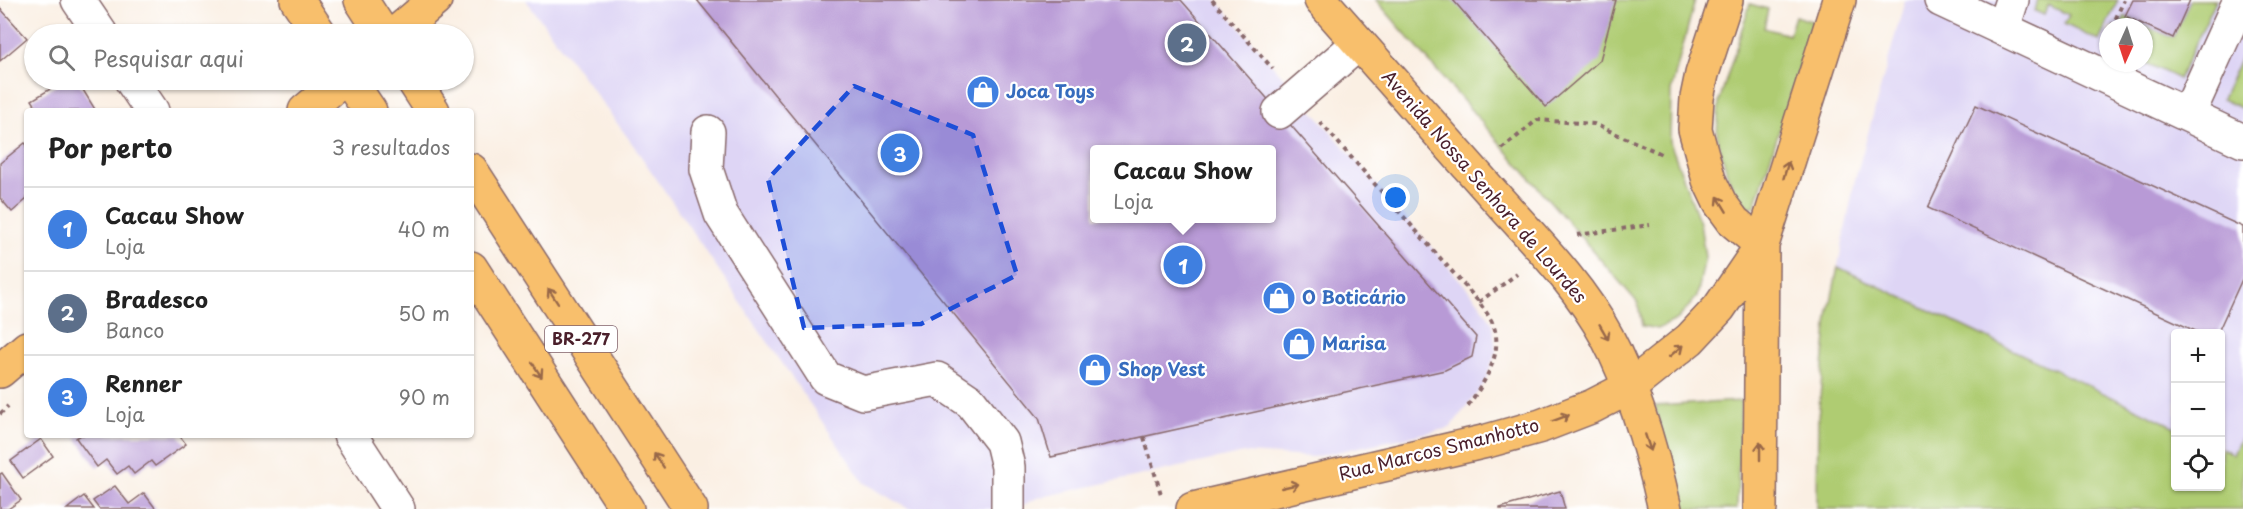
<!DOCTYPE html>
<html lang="pt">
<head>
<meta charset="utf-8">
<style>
  :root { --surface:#fff; --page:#f6f6f6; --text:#222; --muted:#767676; --line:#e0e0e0; --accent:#db2777 }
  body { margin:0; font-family:"Playpen Sans",sans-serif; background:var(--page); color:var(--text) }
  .controls { position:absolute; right:18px; bottom:18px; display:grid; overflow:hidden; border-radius:6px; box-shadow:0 2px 4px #0004 }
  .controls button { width:54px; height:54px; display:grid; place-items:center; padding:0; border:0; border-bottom:2px solid var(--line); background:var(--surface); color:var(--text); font:30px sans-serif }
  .compass { position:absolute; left:2099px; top:18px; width:54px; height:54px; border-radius:50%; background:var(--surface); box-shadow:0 2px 4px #0004; rotate:183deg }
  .you { position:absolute; left:1396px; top:198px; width:21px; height:21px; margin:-15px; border:4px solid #fff; border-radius:50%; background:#1a73e8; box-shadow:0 0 0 9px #1a73e833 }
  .badge { display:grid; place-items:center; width:39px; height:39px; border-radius:50%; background:var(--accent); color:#fff; font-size:20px; font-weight:700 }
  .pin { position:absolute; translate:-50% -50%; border:3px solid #fff; box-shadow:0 2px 6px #0006 }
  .popup { position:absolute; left:1090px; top:145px; width:186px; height:78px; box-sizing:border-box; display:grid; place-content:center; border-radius:6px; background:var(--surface); filter:drop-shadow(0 2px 4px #0005); font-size:20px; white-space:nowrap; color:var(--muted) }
  .popup b { font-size:22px; color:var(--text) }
  .popup::after { content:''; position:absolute; left:50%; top:100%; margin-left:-12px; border:12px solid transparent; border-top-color:var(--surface) }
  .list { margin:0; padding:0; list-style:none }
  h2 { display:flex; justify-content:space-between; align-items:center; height:78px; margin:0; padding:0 24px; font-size:26px }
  h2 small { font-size:20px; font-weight:400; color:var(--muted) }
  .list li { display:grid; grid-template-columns:39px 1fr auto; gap:18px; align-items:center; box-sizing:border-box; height:84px; padding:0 24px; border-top:2px solid var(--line) }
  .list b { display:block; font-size:22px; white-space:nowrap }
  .list p { margin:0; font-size:20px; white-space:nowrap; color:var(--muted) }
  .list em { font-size:20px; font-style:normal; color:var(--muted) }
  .icon { flex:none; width:33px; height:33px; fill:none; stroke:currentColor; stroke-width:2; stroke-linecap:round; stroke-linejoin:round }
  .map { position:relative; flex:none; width:2243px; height:509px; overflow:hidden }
  .search { position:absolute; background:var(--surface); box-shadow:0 2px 4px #0004; left:24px; top:24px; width:450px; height:66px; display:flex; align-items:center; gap:15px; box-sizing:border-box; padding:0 21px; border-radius:33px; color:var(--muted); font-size:22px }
  .panel { position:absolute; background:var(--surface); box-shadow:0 2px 4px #0004; left:24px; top:108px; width:450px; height:330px; border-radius:6px }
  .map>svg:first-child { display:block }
  .built { fill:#ded5f5; fill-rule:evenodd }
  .green { fill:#afcc72; stroke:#7c764e; stroke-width:1.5 }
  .building { fill:#b89ad6; fill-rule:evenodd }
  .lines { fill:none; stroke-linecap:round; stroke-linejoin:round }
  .minor-casing { stroke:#88686b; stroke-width:36 }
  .major-casing { stroke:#88686b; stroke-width:36 }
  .highway-casing { stroke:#88686b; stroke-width:36 }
  .path { stroke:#88686b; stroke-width:4; stroke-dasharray:4.5 4.5; stroke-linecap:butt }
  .minor { stroke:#fff; stroke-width:33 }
  .major { stroke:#f8bf6c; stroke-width:33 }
  .highway { stroke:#f8bf6c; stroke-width:33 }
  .oneway { stroke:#986748 }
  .marked { fill:#1d4ed8; fill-opacity:0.2; stroke:#1d4ed8; stroke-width:4.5; stroke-dasharray:12 8; stroke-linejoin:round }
  .labels { text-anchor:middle; stroke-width:4.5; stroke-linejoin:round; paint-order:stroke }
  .shield { fill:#fff; stroke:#80626b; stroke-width:1.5 }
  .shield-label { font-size:16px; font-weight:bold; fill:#4a1f2b }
  .shop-label { font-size:18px; font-weight:bold; fill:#366cbe; stroke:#fff; text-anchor:start }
  .street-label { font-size:18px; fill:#4a1f2b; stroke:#fff }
</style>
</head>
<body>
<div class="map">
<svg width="2243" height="509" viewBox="0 0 2243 509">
  <rect width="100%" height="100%" fill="#fff"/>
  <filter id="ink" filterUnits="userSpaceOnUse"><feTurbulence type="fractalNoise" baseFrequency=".0167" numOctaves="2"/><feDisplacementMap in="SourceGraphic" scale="12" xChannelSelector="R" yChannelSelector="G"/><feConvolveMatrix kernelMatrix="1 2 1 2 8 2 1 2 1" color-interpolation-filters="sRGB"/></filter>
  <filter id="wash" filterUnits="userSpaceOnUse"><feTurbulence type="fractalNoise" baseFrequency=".008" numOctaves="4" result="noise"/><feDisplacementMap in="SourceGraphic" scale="24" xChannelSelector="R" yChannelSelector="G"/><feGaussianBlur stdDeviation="1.35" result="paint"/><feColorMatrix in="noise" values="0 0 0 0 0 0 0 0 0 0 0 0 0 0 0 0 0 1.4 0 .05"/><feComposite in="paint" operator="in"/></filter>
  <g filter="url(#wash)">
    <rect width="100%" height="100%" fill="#faefe3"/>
    <path class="built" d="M526,0H1216L1479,302L1493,324L1496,352L1484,384L1450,428L1313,457L1244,453L1037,498L1016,509H909L864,483L634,146ZM1094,150H1272V218H1094Z
      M1905,0H2243V509H1817L1818,417L1828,316L1855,180ZM2108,27H2144V63H2108ZM2176,334H2220V486H2176Z"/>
    <path class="green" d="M1376,0H1695L1671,91L1670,142L1700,223L1705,257L1697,297L1678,319L1658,329L1642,326L1638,303Z
      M2038,0H2118L2099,41L2064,24L2069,15L2048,5L2044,15L2035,11Z
      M2190,0H2216L2179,79L2144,62V27H2120L2125,16L2173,38Z
      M1750,4L1768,9L1764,28L1789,35L1795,16L1814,22L1755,206L1748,208L1741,204L1727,174L1717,135L1719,102Z
      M2243,53V109L2222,99Z
      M1838,267L2175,427L2176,486H2220L2221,448L2233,454L2243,434V509H1817L1818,417L1828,316Z
      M1741,401L1737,509H1678L1655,406Z"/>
    <g id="blocks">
      <path class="building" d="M697,0H1181L1476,337L1472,357L1445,370L1051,457L1039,418ZM1094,150H1272V218H1094Z
        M1453,0H1616L1600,60L1546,107Z
        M2133,0H2190L2173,38L2125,16Z
        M0,8L27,38L0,61Z
        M65,80H77L96,111H39L32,100Z
        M1976,105L2243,227V277L2217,334H2202L1928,208Z
        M25,143L27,145V199L12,212L0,198V163Z
        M81,435H179L186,444L155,466L151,461L134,474L128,466L117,474L106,460L97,467L76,438Z
        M41,439L53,456L23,478L11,461Z
        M2,473L21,500L8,509H0V474Z
        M115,486L129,504L144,493L156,509H99L93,501Z
        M1560,491L1565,509H1500V508Z
        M84,496L94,509H67Z"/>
    </g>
  </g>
  <g filter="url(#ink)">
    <use href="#blocks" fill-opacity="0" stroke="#88686b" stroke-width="1.5"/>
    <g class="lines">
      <g class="minor-casing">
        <path id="minor" d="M78,0L101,34
          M1941,0L2243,141
          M2003,28L2012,0
          M131,80L152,111
          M1279,112L1359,43
          M2188,115L2240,0
          M708,132L706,169L721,214L826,378L863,393L937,379L971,402L1002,442L1008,467V509
          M350,435L398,509"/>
      </g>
      <g class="major-casing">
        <path id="major" d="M1321,0C1378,65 1436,130 1493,194C1533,239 1578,283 1607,337C1635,390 1652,451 1665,509
          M1726,0L1702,74L1697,98L1695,129L1709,180L1720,203L1734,222L1762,245
          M395,34L435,0
          M305,111L342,80
          M0,371L27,348
          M1193,509L1487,441L1541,426L1593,406L1630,387L1690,339L1719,308L1762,245
          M1760,509L1762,245L1839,0"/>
      </g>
      <g class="highway-casing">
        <path id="highway" d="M297,0L320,34
          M361,0L383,34
          M349,80L370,111
          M413,80L433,111
          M471,170L691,509
          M471,268L627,509"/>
      </g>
      <path class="path" d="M1212,0L1273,69
        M2112,27L2124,0
        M1320,122L1479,302C1483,309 1489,315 1492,322C1506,352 1483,385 1466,408
        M1502,149L1537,120L1594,124L1664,155
        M1577,235L1650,225
        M1479,302L1517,274
        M0,414L8,406
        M1144,437L1161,494"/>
      <use href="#minor" class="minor"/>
      <use href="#major" class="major"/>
      <use href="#highway" class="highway"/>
    </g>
    <defs><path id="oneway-shaft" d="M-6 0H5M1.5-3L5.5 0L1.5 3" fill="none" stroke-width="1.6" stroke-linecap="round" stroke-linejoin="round" transform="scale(1.5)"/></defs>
    <g class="oneway">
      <use href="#oneway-shaft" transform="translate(1786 170) rotate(-73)"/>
      <use href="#oneway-shaft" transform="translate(1722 204) rotate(-121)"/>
      <use href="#oneway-shaft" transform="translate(553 296) rotate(-123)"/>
      <use href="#oneway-shaft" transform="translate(1604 332) rotate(60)"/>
      <use href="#oneway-shaft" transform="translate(1676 351) rotate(-40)"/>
      <use href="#oneway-shaft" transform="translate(537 370) rotate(57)"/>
      <use href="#oneway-shaft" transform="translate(1561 418) rotate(-21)"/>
      <use href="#oneway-shaft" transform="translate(1648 443) rotate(72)"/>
      <use href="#oneway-shaft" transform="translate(1760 451) rotate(-90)"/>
      <use href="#oneway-shaft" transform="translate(659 460) rotate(-123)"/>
      <use href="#oneway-shaft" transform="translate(1290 486) rotate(-13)"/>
    </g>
  </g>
  <path class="marked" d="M854,86L973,135L1017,275L921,324L804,328L768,179Z"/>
  <defs>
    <g id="shop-disc" transform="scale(1.725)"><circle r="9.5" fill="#3f7fe0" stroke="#fff"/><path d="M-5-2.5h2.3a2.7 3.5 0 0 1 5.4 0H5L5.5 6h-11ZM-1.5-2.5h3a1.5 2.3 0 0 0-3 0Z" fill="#fff"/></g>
  </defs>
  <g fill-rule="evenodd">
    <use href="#shop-disc" x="983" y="92"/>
    <use href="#shop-disc" x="1279" y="298"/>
    <use href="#shop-disc" x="1299" y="344"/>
    <use href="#shop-disc" x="1095" y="370"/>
  </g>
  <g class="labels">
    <rect class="shield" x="545" y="326" width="72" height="26" rx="4.5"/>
    <g class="shield-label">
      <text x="581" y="345">BR-277</text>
    </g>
    <g class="shop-label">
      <text x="1006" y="98">Joca Toys</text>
      <text x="1302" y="304">O Boticário</text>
      <text x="1322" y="350">Marisa</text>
      <text x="1118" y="376">Shop Vest</text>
    </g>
    <g class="street-label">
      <text transform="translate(1484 187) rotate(49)" y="6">Avenida Nossa Senhora de Lourdes</text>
      <text transform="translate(1439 450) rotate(-14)" y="6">Rua Marcos Smanhotto</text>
    </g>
  </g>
</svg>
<div class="controls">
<button>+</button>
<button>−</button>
<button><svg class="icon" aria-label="locate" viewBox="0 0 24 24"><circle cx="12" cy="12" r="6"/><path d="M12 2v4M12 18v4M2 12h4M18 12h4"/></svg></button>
</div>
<svg class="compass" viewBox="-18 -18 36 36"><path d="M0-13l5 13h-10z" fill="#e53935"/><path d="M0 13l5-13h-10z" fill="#767676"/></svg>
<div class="you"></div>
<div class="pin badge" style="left:1183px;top:265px;background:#3f7fe0">1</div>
<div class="popup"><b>Cacau Show</b>Loja</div>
<div class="pin badge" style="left:1187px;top:43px;background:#5c6f8a">2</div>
<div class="pin badge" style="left:900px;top:153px;background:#3f7fe0">3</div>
<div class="search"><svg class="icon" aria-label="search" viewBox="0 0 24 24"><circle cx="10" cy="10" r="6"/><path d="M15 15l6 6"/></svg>Pesquisar aqui</div>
<section class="panel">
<h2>Por perto<small>3 resultados</small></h2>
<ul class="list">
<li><span class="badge" style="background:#3f7fe0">1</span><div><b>Cacau Show</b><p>Loja</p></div><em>40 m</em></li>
<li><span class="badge" style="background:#5c6f8a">2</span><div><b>Bradesco</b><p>Banco</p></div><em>50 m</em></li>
<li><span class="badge" style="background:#3f7fe0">3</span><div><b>Renner</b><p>Loja</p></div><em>90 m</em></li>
</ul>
</section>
</div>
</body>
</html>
